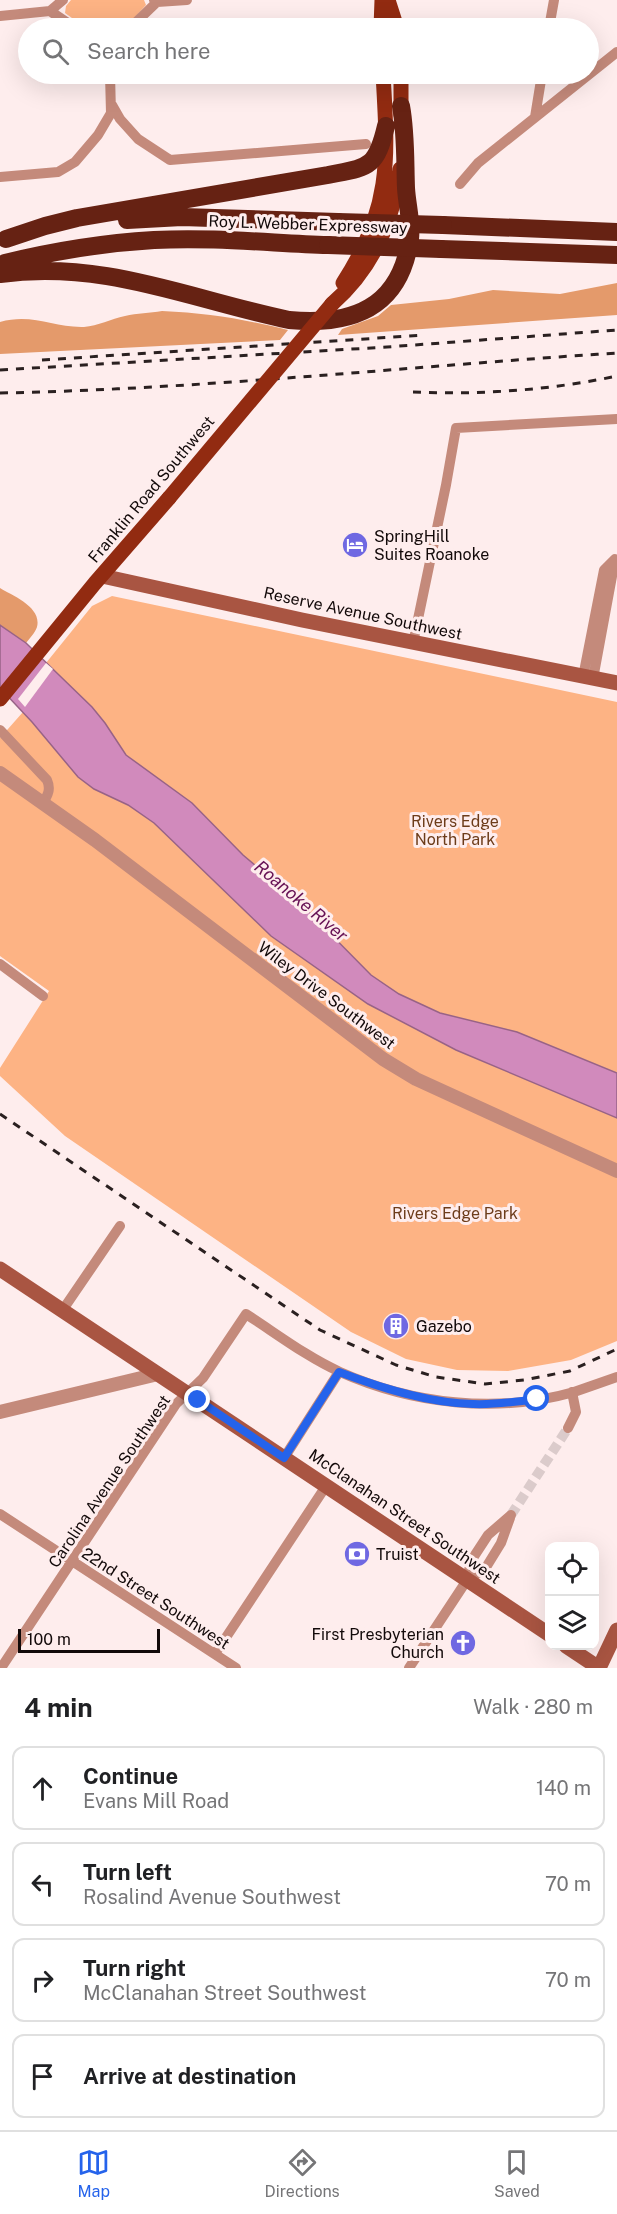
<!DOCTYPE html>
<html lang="en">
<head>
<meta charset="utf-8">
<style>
  :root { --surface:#fff; --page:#f2f2f2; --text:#202124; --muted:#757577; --line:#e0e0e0; --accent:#2563eb }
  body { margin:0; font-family:"Public Sans",sans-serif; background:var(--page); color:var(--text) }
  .controls { position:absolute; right:18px; bottom:18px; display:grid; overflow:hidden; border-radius:12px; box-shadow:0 6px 24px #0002 }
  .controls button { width:54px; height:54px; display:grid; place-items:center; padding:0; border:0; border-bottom:2px solid var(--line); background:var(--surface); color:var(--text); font:30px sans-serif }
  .scale { position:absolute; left:18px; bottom:15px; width:142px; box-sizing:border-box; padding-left:6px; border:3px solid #120909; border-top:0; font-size:16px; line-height:21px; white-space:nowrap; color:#120909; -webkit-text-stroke:4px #feeded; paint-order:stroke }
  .stop { position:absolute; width:18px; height:18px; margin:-14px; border:4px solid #2563eb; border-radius:50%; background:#fff }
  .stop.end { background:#2563eb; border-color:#fff; box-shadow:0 2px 6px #0008 }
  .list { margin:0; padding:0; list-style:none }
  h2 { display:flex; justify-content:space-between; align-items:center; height:78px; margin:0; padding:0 24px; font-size:26px }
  h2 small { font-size:20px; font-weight:400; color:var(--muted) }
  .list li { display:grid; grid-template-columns:39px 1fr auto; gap:18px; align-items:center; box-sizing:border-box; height:84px; margin:0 12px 12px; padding:0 12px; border:2px solid var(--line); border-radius:12px }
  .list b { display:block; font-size:22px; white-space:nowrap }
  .list p { margin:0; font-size:20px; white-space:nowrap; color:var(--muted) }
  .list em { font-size:20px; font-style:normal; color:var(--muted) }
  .icon { flex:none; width:33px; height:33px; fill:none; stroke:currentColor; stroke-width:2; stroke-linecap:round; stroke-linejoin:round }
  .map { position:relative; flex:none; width:617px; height:1668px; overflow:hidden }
  .search { position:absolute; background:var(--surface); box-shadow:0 6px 24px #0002; left:18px; right:18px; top:18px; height:66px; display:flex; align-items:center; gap:15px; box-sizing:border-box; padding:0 21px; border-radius:33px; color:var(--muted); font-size:22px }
  .sheet { height:462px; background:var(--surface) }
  nav { display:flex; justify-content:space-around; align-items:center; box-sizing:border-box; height:84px; border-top:2px solid var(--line); background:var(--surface); font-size:16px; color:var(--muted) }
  nav a { display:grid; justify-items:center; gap:3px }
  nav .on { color:var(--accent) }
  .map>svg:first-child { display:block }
  .green { fill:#fdb384 }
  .forest { fill:#e49a6b }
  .water { fill:#d18abc; stroke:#986386; stroke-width:1.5 }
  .pier { fill:#feeded }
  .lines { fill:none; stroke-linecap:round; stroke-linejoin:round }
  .minor-tunnel { stroke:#dbcbcb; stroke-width:10; stroke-dasharray:10 5; stroke-linecap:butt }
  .minor { stroke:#c48a7b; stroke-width:10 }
  .tertiary { stroke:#c48a7b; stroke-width:14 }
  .secondary { stroke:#a95542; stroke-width:15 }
  .primary { stroke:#922b11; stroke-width:15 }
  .motorway { stroke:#662213; stroke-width:18 }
  .rail { stroke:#2a2020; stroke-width:3; stroke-dasharray:8 8; stroke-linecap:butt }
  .primary-bridge { stroke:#922b11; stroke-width:15 }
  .motorway-bridge { stroke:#662213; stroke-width:18 }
  .route { stroke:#2563eb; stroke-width:8 }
  .labels { text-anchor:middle; stroke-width:6; stroke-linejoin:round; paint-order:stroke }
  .street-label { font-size:16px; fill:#120909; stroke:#feeded }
  .poi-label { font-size:16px; fill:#120909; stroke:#feeded; text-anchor:start }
  .park-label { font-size:16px; fill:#6d3c1a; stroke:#feeded }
  .water-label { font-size:18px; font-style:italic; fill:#661154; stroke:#feeded }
</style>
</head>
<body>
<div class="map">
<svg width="617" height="1668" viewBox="0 0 617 1668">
  <rect width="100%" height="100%" fill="#feeded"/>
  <path class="green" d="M71,0H144L146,5L125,28H86L65,13L66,6Z
    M112,596L617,702V1073L517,1032L440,1013L399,994L371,975L301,904L243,855L192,803L126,755L99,715L46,663L92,606Z
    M23,712L94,789L128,805L154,823L271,936L617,1117V1341L571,1360L508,1371L457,1370L406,1359L351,1332L65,1136L0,1076V1068L49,991L0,956V738Z"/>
  <path class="forest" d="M617,283V315L338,335L342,329L378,316L391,305L449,299L493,290L560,294Z
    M162,311C208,313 243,319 288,330L280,340L0,354V322C33,313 54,328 84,327C98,326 111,319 125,316C137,313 150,313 162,311Z
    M0,588C13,596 42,607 37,627C35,633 29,639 26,643L0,625Z"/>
  <path class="water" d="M0,625L26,643L92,707L105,723L126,755L192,803L243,855L301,904L371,975L399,994L440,1013L517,1032L617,1073V1118L456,1050L368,1004L271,936L154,823L128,805L94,789L78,777L32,722L0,688Z"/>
  <path class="pier" d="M46,663L53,669L25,707L18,699Z"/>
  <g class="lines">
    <path class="minor-tunnel" d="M511,1515L568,1428"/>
    <path class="minor" d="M154,0L157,2L187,0
      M50,11L75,28
      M0,16L50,11L63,0
      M130,28L157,2
      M549,28L554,0
      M112,105L120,119L138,139L170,160L366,144
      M535,117L542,74
      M0,177L58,172L75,162L98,135L111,113L110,74
      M460,184L478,163L617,52
      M413,643L446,485L456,428L617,419
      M583,677L604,570L615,559
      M593,679L615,560
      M0,730L47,780C51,789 48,795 43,803
      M0,964L43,996
      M62,1311L120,1226
      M568,1428L576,1412L572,1392
      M284,1458L339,1372
      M0,1514L236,1668
      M467,1580L485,1569L501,1543L510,1518
      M215,1654L326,1486
      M1,1668L176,1404L203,1378L246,1314C277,1334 307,1357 340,1372C412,1404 497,1414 574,1392C588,1387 603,1382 617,1377
      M409,1668L467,1580L471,1561L488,1535L511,1515"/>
    <path class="tertiary" d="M0,773L95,840L383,1059L416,1079L617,1171
      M0,1412L158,1374"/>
    <path class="secondary" d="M102,576L302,620L617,683
      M0,1269L550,1635
      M566,1646L599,1668L617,1630"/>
    <path class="primary" d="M388,0L397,28
      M381,28L382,0
      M401,115V74
      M343,283C392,208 388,159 383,74
      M332,304C372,269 393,222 400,169
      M0,699L95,583L169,498"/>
    <path class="motorway" d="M127,220L182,217L338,222
      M443,225L617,232
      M6,239L45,226L77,218L328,175C368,167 376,169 386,126
      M441,249L617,255
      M5,263C54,251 103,243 154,240C212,237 270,243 328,245
      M0,274C106,260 188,299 289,320C352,326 400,308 410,239C412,222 407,205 406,188C405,161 406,133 401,106"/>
    <path class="rail" d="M42,360L425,335
      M0,370L387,347L617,330
      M413,392C481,395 551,390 617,376
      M0,393C206,389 411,366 617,353
      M0,1114L320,1330L396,1365L436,1377L485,1384L524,1380L570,1371L617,1349"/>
    <path class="primary-bridge" d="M169,498L332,304"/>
    <path class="motorway-bridge" d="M338,222L443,225
      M328,245L441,249"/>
  </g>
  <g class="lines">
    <path class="route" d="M198,1400L284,1458L339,1372C381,1388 428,1403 473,1404C495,1405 516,1402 537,1399"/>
  </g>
  <defs>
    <g id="hotel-disc" transform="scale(1.35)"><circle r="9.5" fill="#6f68e2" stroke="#feeded"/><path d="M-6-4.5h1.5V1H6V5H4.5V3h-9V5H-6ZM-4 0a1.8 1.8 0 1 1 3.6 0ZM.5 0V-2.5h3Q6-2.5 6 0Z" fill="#fff"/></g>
    <g id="building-disc" transform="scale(1.35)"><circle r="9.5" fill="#6f68e2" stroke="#feeded"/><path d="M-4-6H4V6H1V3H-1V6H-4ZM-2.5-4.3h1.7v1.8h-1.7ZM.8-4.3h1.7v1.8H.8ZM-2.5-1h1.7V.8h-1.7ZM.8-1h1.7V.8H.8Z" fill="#fff"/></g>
    <g id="bank-disc" transform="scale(1.35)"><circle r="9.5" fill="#6f68e2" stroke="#feeded"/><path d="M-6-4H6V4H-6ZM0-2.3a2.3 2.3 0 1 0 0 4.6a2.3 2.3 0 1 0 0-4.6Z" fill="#fff"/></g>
    <g id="church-disc" transform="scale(1.35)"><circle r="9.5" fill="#6f68e2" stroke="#feeded"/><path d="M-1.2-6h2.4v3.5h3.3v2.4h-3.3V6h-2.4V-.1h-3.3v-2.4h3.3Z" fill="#fff"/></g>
  </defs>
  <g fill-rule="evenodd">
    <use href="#hotel-disc" x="355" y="545"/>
    <use href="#building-disc" x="396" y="1326"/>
    <use href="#bank-disc" x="357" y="1554"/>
    <use href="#church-disc" x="463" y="1643"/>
  </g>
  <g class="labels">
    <g class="street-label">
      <text transform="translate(308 224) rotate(2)" y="6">Roy L. Webber Expressway</text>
      <text transform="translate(151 489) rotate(-50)" y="6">Franklin Road Southwest</text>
      <text transform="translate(363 613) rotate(12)" y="6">Reserve Avenue Southwest</text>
      <text transform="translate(327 995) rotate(37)" y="6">Wiley Drive Southwest</text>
      <text transform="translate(109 1481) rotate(-56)" y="6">Carolina Avenue Southwest</text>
      <text transform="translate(405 1516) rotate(34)" y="6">McClanahan Street Southwest</text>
      <text transform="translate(156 1598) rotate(33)" y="6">22nd Street Southwest</text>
    </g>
    <g class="poi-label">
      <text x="374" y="542">SpringHill<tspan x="374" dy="18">Suites Roanoke</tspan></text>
      <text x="416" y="1332">Gazebo</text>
      <text x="376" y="1560">Truist</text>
      <text x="444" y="1640" text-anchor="end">First Presbyterian<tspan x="444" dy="18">Church</tspan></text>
    </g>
    <g class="park-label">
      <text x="455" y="827">Rivers Edge<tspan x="455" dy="18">North Park</tspan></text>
      <text x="455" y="1219">Rivers Edge Park</text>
    </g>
    <g class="water-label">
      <text transform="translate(301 901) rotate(40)" y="6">Roanoke River</text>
    </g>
  </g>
</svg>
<div class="controls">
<button><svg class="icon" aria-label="locate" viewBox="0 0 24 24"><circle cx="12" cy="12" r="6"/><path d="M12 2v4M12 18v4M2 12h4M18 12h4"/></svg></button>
<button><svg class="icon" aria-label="layers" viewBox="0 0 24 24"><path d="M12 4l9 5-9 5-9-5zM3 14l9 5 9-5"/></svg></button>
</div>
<div class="scale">100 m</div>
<div class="stop" style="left:537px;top:1399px"></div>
<div class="stop end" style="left:198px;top:1400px"></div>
<div class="search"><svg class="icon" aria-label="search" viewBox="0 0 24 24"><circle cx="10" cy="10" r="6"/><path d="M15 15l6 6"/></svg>Search here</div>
</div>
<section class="sheet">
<h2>4 min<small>Walk · 280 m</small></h2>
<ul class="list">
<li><svg class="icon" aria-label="ahead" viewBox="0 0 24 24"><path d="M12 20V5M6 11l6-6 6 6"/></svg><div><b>Continue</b><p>Evans Mill Road</p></div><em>140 m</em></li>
<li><svg class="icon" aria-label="left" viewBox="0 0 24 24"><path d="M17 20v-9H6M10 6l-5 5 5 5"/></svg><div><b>Turn left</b><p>Rosalind Avenue Southwest</p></div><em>70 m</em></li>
<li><svg class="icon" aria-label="right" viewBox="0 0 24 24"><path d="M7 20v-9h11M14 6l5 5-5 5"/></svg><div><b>Turn right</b><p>McClanahan Street Southwest</p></div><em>70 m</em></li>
<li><svg class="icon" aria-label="arrive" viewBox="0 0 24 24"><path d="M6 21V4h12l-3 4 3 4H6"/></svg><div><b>Arrive at destination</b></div></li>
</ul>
</section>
<nav>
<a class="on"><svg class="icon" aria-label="map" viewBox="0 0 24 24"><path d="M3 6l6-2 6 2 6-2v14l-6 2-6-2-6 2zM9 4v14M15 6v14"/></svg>Map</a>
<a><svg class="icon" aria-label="directions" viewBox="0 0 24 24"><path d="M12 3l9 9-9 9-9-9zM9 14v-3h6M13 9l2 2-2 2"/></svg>Directions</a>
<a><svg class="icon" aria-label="saved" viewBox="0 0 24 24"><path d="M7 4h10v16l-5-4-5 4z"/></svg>Saved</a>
</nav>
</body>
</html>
